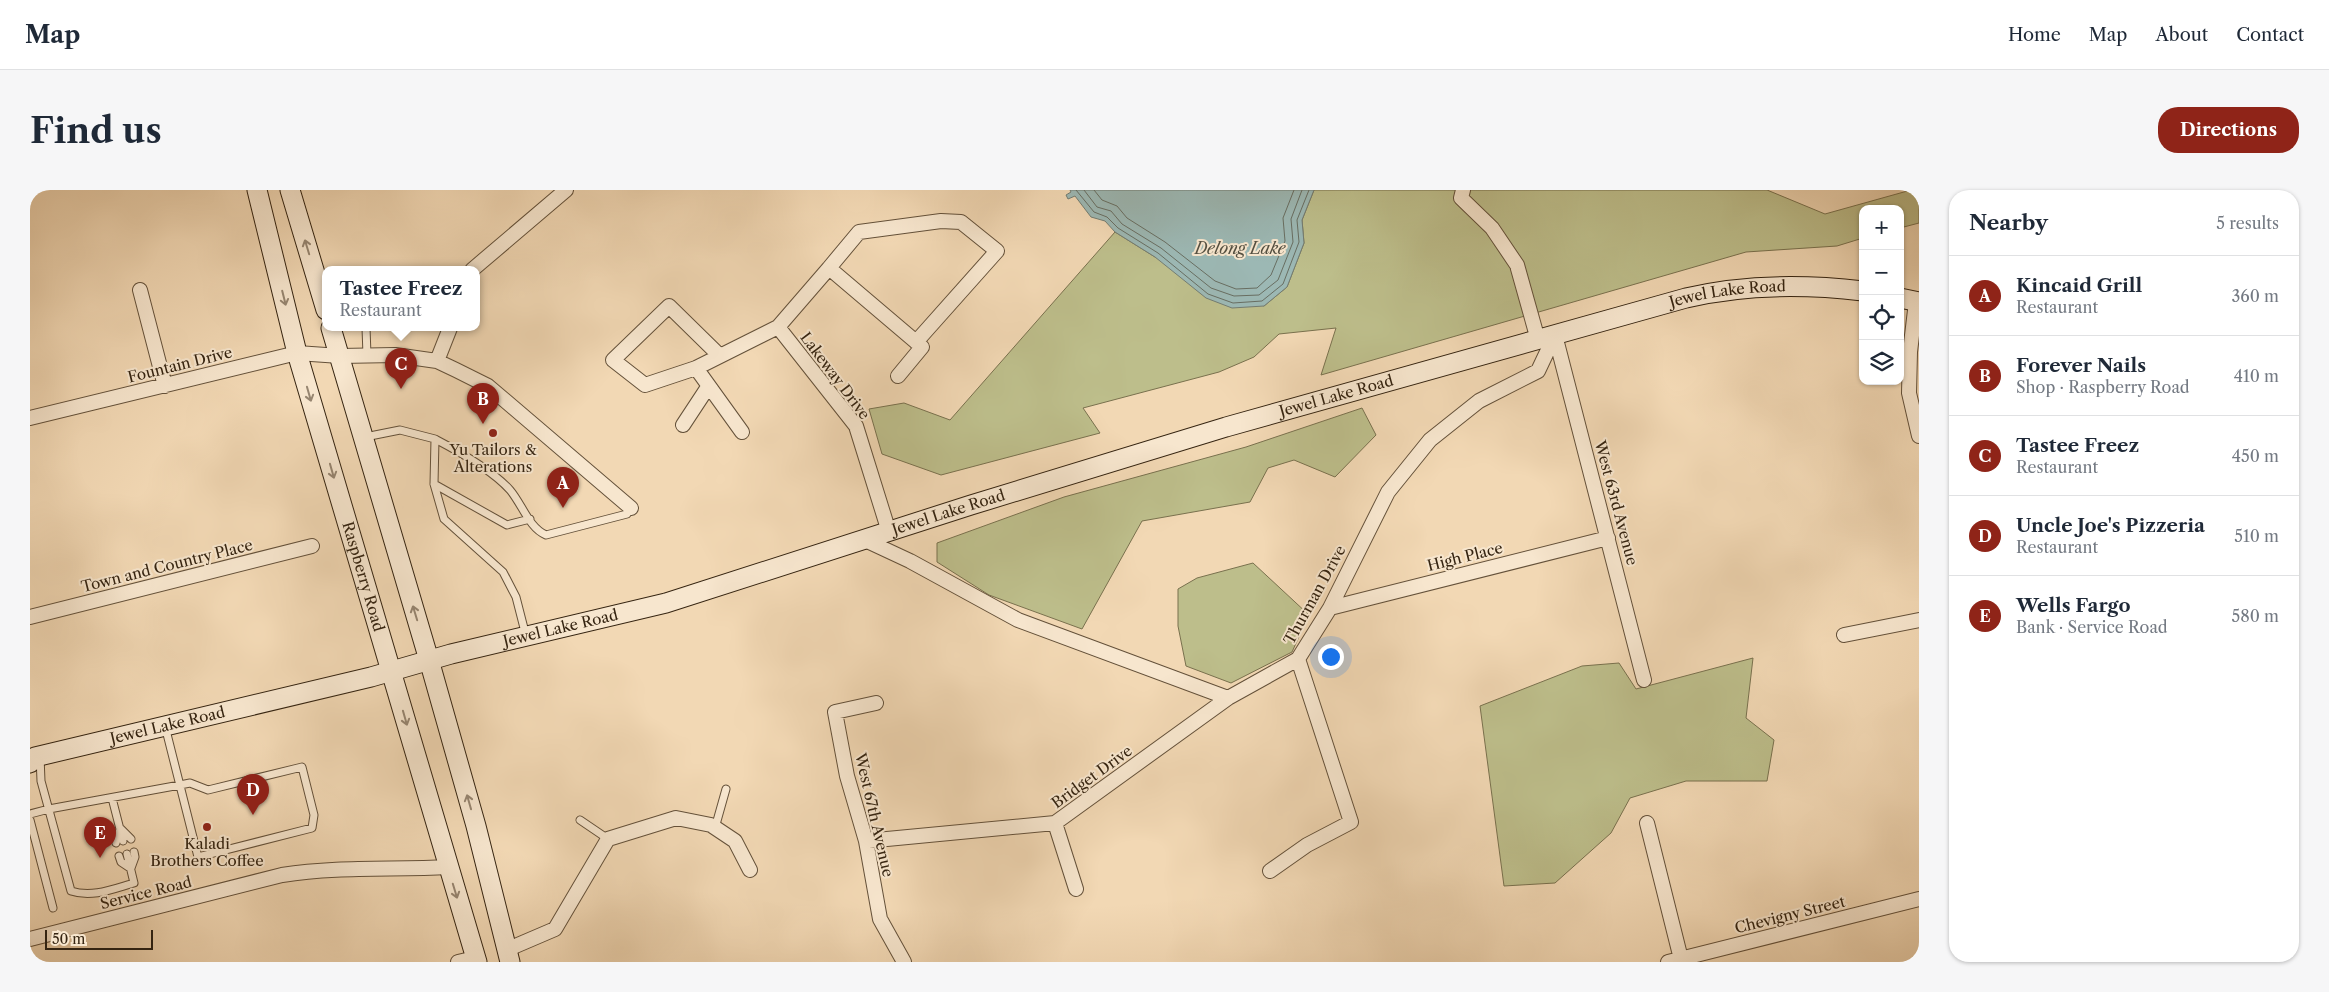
<!DOCTYPE html>
<html lang="en">
<head>
<meta charset="utf-8">
<style>
  :root { --surface:#fff; --page:#f6f6f7; --text:#1f2937; --muted:#747a83; --line:#e0e1e3; --accent:#8f2418 }
  body { margin:0; font-family:"Libre Caslon Text",serif; background:var(--page); color:var(--text) }
  .controls { position:absolute; right:15px; top:15px; display:grid; overflow:hidden; border-radius:10px; box-shadow:0 1px 4px #0004 }
  .controls button { width:45px; height:45px; display:grid; place-items:center; padding:0; border:0; border-bottom:1px solid var(--line); background:var(--surface); color:var(--text); font:25px sans-serif }
  .scale { position:absolute; left:15px; bottom:12px; width:108px; box-sizing:border-box; padding-left:5px; border:2px solid #352411; border-top:0; font-size:14px; line-height:18px; white-space:nowrap; color:#352411; -webkit-text-stroke:4px #f7e6ce; paint-order:stroke }
  .you { position:absolute; left:1300px; top:466px; width:18px; height:18px; margin:-12px; border:4px solid #fff; border-radius:50%; background:#1a73e8; box-shadow:0 0 0 8px #1a73e833 }
  .badge { display:grid; place-items:center; width:32px; height:32px; border-radius:50%; background:var(--accent); color:#fff; font-size:16px; font-weight:700 }
  .pin { position:absolute; translate:-50% -41px; filter:drop-shadow(0 1px 2px #0008) }
  .pin::after { content:''; position:absolute; top:26px; width:18px; height:15px; background:inherit; clip-path:polygon(0 0,100% 0,50% 100%) }
  .popup { position:absolute; left:292px; top:76px; width:158px; height:65px; box-sizing:border-box; display:grid; place-content:center; border-radius:10px; background:var(--surface); filter:drop-shadow(0 1px 4px #0005); font-size:16px; white-space:nowrap; color:var(--muted) }
  .popup b { font-size:19px; color:var(--text) }
  .popup::after { content:''; position:absolute; left:50%; top:100%; margin-left:-10px; border:10px solid transparent; border-top-color:var(--surface) }
  .list { margin:0; padding:0; list-style:none }
  h2 { display:flex; justify-content:space-between; align-items:center; height:65px; margin:0; padding:0 20px; font-size:21px }
  h2 small { font-size:16px; font-weight:400; color:var(--muted) }
  .list li { display:grid; grid-template-columns:32px 1fr auto; gap:15px; align-items:center; box-sizing:border-box; height:80px; padding:0 20px; border-top:1px solid var(--line) }
  .list b { display:block; font-size:19px; white-space:nowrap }
  .list p { margin:0; font-size:16px; white-space:nowrap; color:var(--muted) }
  .list em { font-size:16px; font-style:normal; color:var(--muted) }
  .icon { flex:none; width:28px; height:28px; fill:none; stroke:currentColor; stroke-width:2; stroke-linecap:round; stroke-linejoin:round }
  .map { position:relative; flex:none; width:1889px; height:772px; overflow:hidden; border-radius:20px }
  header { display:flex; align-items:center; gap:30px; box-sizing:border-box; height:70px; padding:0 25px; background:var(--surface); border-bottom:1px solid var(--line) }
  header strong { font-size:24px }
  nav { display:flex; gap:28px; margin-inline-start:auto; font-size:18px }
  .intro { display:flex; align-items:center; justify-content:space-between; box-sizing:border-box; height:120px; padding:0 30px }
  h1 { margin:0; font-size:35px }
  .button { padding:12px 22px; border-radius:20px; background:var(--accent); color:#fff; font-size:18px; font-weight:700 }
  main { display:flex; gap:30px; padding:0 30px }
  aside { flex:1; background:var(--surface); border-radius:20px; box-shadow:0 1px 4px #0004 }
  .map>svg:first-child { display:block }
  .green { fill:#bdbe8b; stroke:#79714e }
  .water { fill:#9cb8b4; stroke:#737d73 }
  .lines { fill:none; stroke-linecap:round; stroke-linejoin:round }
  .shore { stroke:#686e62; stroke-width:1 }
  .service-casing { stroke:#64513a; stroke-width:9 }
  .minor-casing { stroke:#64513a; stroke-width:16 }
  .secondary-casing { stroke:#352411; stroke-width:21 }
  .service { stroke:#f7e6ce; stroke-width:7 }
  .minor { stroke:#f7e6ce; stroke-width:14 }
  .secondary { stroke:#f7e6ce; stroke-width:19 }
  .oneway { stroke:#968570 }
  .poi-dot { fill:#8f2418; stroke:#f7e6ce; stroke-width:2 }
  .labels { text-anchor:middle; stroke-width:4; stroke-linejoin:round; paint-order:stroke }
  .street-label { font-size:15px; fill:#352411; stroke:#f7e6ce }
  .poi-label { font-size:15px; fill:#352411; stroke:#f7e6ce }
  .water-label { font-size:16px; font-style:italic; fill:#545042; stroke:#f7e6ce }
</style>
</head>
<body>
<header>
<strong>Map</strong>
<nav><a>Home</a><a>Map</a><a>About</a><a>Contact</a></nav>
</header>
<div class="intro"><h1>Find us</h1><a class="button">Directions</a></div>
<main>
<div class="map">
<svg width="1889" height="772" viewBox="0 0 1889 772">
  <rect width="100%" height="100%" fill="#f2d8b4"/>
  <filter id="stains"><feTurbulence type="fractalNoise" baseFrequency=".004" numOctaves="4"/><feColorMatrix values="0 0 0 0 .2 0 0 0 0 .09 0 0 0 0 .02 0 0 0 .5 -.17"/></filter>
  <radialGradient id="worn" r=".72"><stop offset=".6" stop-color="#630" stop-opacity="0"/><stop offset="1" stop-color="#630" stop-opacity=".3"/></radialGradient>
  <path class="green" d="M1284,0H1737L1795,24L1881,0H1889V33L1870,38V19H1833V48L1807,56L1716,62L1291,185L1306,138L1249,144L1224,167L1189,182L1053,218L1070,243L911,285L852,264L839,219L874,213L920,230L1085,42L1125,67L1234,116L1257,97L1274,53L1272,30Z
    M1332,218L1346,245L1305,287L1264,270L1238,278L1220,312L1112,331L1052,439L959,405L907,372V353L1034,307L1216,257Z
    M1223,373L1279,425L1262,462L1201,493L1156,476L1148,436V399L1167,388Z
    M1723,468L1716,528L1744,550L1737,591H1656L1600,608L1581,643L1525,693L1474,696L1450,516L1552,476L1589,473L1606,499Z"/>
  <path class="water" d="M1040,0H1284L1272,30L1274,53L1257,97L1234,116L1202,118L1176,108L1125,67L1085,42L1075,31L1061,27L1045,6L1038,9L1036,5L1041,2Z"/>
  <g class="lines">
    <path class="shore" d="M1046,0L1064,22L1077,27L1088,38L1128,63L1178,104L1203,113L1232,111L1253,94L1269,52L1267,30L1279,0
      M1054,0L1067,17L1081,21L1092,34L1131,58L1181,98L1204,106L1229,105L1248,90L1263,52L1261,29L1272,0
      M1064,0L1072,10L1087,16L1097,28L1135,52L1185,91L1206,99L1227,98L1241,85L1255,51L1253,28L1264,0"/>
    <g class="service-casing">
      <path id="service" d="M336,138L337,165
        M335,247L370,240L405,249
        M404,294L477,335L500,329
        M496,446L486,407L473,382L414,329L404,294L405,249C428,261 463,281 480,300C492,314 499,338 516,345L597,324L601,318
        M10,566L11,591L41,701C62,708 83,699 104,693L97,664
        M82,608L93,651
        M0,624L19,619L150,595L160,593L178,600L272,577L284,625L282,638L168,667C157,624 146,580 135,536
        M0,630L23,718
        M550,630L578,649
        M685,638L696,599
        M91,639L101,649
        M86,653L90,639
        M89,666L91,672L100,678
        M101,678L105,667L104,662"/>
    </g>
    <g class="minor-casing">
      <path id="minor" d="M1433,0L1431,8L1462,38L1487,75L1508,150
        M442,80L536,0
        M110,100L135,196
        M1886,112L1880,162L1879,203L1889,246
        M748,137L826,236L859,342
        M1525,145L1614,490
        M689,165L639,116L583,170L615,195L666,178L748,137L799,78
        M407,171L420,138
        M666,178L712,242
        M868,186L892,157L799,78L829,42L911,31L931,32L967,61L886,152
        M0,228L267,163L310,166L365,165L407,171L426,180L458,196L601,318
        M653,235L678,197
        M835,350L880,371L988,430L1198,508
        M1300,418L1578,348
        M0,427L282,356
        M1814,445L1889,430
        M846,513L805,522L817,586L836,651L850,729L874,772
        M1025,633L1046,699
        M1617,633L1651,769
        M836,651L1025,633L1198,508L1268,469L1300,418L1358,302L1400,250L1449,211L1508,181L1525,145
        M1240,681L1277,655L1321,632L1268,469
        M0,749L252,685C308,676 362,680 418,677
        M476,760L525,739L578,649L646,628L681,635L705,651L720,680
        M428,772L445,768
        M1638,772L1889,709"/>
    </g>
    <g class="secondary-casing">
      <g id="secondary">
        <path id="s1" d="M227,0L267,163L447,772"/>
        <path d="M260,0L296,120"/>
        <path d="M1870,108L1889,112"/>
        <path d="M301,138L399,470L446,636L480,772"/>
        <path id="s2" d="M0,573L5,567L341,487L421,464L636,413L941,315L1196,237L1656,108C1715,94 1773,94 1833,101"/>
      </g>
    </g>
    <use href="#service" class="service"/>
    <use href="#minor" class="minor"/>
    <use href="#secondary" class="secondary"/>
  </g>
  <defs><path id="oneway-shaft" d="M-6 0H5M1.5-3L5.5 0L1.5 3" fill="none" stroke-width="1.6" stroke-linecap="round" stroke-linejoin="round" transform="scale(1.25)"/></defs>
  <g class="oneway">
    <use href="#oneway-shaft" transform="translate(277 57) rotate(-107)"/>
    <use href="#oneway-shaft" transform="translate(254 108) rotate(76)"/>
    <use href="#oneway-shaft" transform="translate(279 204) rotate(74)"/>
    <use href="#oneway-shaft" transform="translate(302 281) rotate(74)"/>
    <use href="#oneway-shaft" transform="translate(385 423) rotate(-107)"/>
    <use href="#oneway-shaft" transform="translate(375 528) rotate(74)"/>
    <use href="#oneway-shaft" transform="translate(439 612) rotate(-106)"/>
    <use href="#oneway-shaft" transform="translate(425 701) rotate(73)"/>
  </g>
  <g class="poi-dot">
    <circle cx="463" cy="243" r="5"/>
    <circle cx="177" cy="637" r="5"/>
  </g>
  <g class="labels">
    <g class="street-label">
      <text dy="5" stroke="none"><textPath href="#s2" startOffset="1764">Jewel Lake Road</textPath></text>
      <text transform="translate(150 175) rotate(-14)" y="5">Fountain Drive</text>
      <text transform="translate(805 186) rotate(53)" y="5">Lakeway Drive</text>
      <text dy="5" stroke="none"><textPath href="#s2" startOffset="1359">Jewel Lake Road</textPath></text>
      <text transform="translate(1586 313) rotate(75)" y="5">West 63rd Avenue</text>
      <text dy="5" stroke="none"><textPath href="#s2" startOffset="954">Jewel Lake Road</textPath></text>
      <text transform="translate(1435 367) rotate(-14)" y="5">High Place</text>
      <text transform="translate(137 376) rotate(-14)" y="5">Town and Country Place</text>
      <text dy="5" stroke="none"><textPath href="#s1" startOffset="401">Raspberry Road</textPath></text>
      <text transform="translate(1285 405) rotate(-61)" y="5">Thurman Drive</text>
      <text dy="5" stroke="none"><textPath href="#s2" startOffset="549">Jewel Lake Road</textPath></text>
      <text dy="5" stroke="none"><textPath href="#s2" startOffset="144">Jewel Lake Road</textPath></text>
      <text transform="translate(1062 587) rotate(-36)" y="5">Bridget Drive</text>
      <text transform="translate(844 625) rotate(77)" y="5">West 67th Avenue</text>
      <text transform="translate(116 703) rotate(-14)" y="5">Service Road</text>
      <text transform="translate(1760 725) rotate(-14)" y="5">Chevigny Street</text>
    </g>
    <g class="poi-label">
      <text x="463" y="265">Yu Tailors &amp;<tspan x="463" dy="17">Alterations</tspan></text>
      <text x="177" y="659">Kaladi<tspan x="177" dy="17">Brothers Coffee</tspan></text>
    </g>
    <g class="water-label">
      <text x="1210" y="64">Delong Lake</text>
    </g>
  </g>
  <rect width="100%" height="100%" filter="url(#stains)"/>
  <rect width="100%" height="100%" fill="url(#worn)"/>
</svg>
<div class="controls">
<button>+</button>
<button>−</button>
<button><svg class="icon" aria-label="locate" viewBox="0 0 24 24"><circle cx="12" cy="12" r="6"/><path d="M12 2v4M12 18v4M2 12h4M18 12h4"/></svg></button>
<button><svg class="icon" aria-label="layers" viewBox="0 0 24 24"><path d="M12 4l9 5-9 5-9-5zM3 14l9 5 9-5"/></svg></button>
</div>
<div class="scale">50 m</div>
<div class="you"></div>
<div class="pin badge" style="left:533px;top:318px">A</div>
<div class="pin badge" style="left:453px;top:234px">B</div>
<div class="pin badge" style="left:371px;top:199px">C</div>
<div class="popup"><b>Tastee Freez</b>Restaurant</div>
<div class="pin badge" style="left:223px;top:625px">D</div>
<div class="pin badge" style="left:70px;top:668px">E</div>
</div>
<aside>
<h2>Nearby<small>5 results</small></h2>
<ul class="list">
<li><span class="badge">A</span><div><b>Kincaid Grill</b><p>Restaurant</p></div><em>360 m</em></li>
<li><span class="badge">B</span><div><b>Forever Nails</b><p>Shop · Raspberry Road</p></div><em>410 m</em></li>
<li><span class="badge">C</span><div><b>Tastee Freez</b><p>Restaurant</p></div><em>450 m</em></li>
<li><span class="badge">D</span><div><b>Uncle Joe's Pizzeria</b><p>Restaurant</p></div><em>510 m</em></li>
<li><span class="badge">E</span><div><b>Wells Fargo</b><p>Bank · Service Road</p></div><em>580 m</em></li>
</ul>
</aside>
</main>
</body>
</html>
